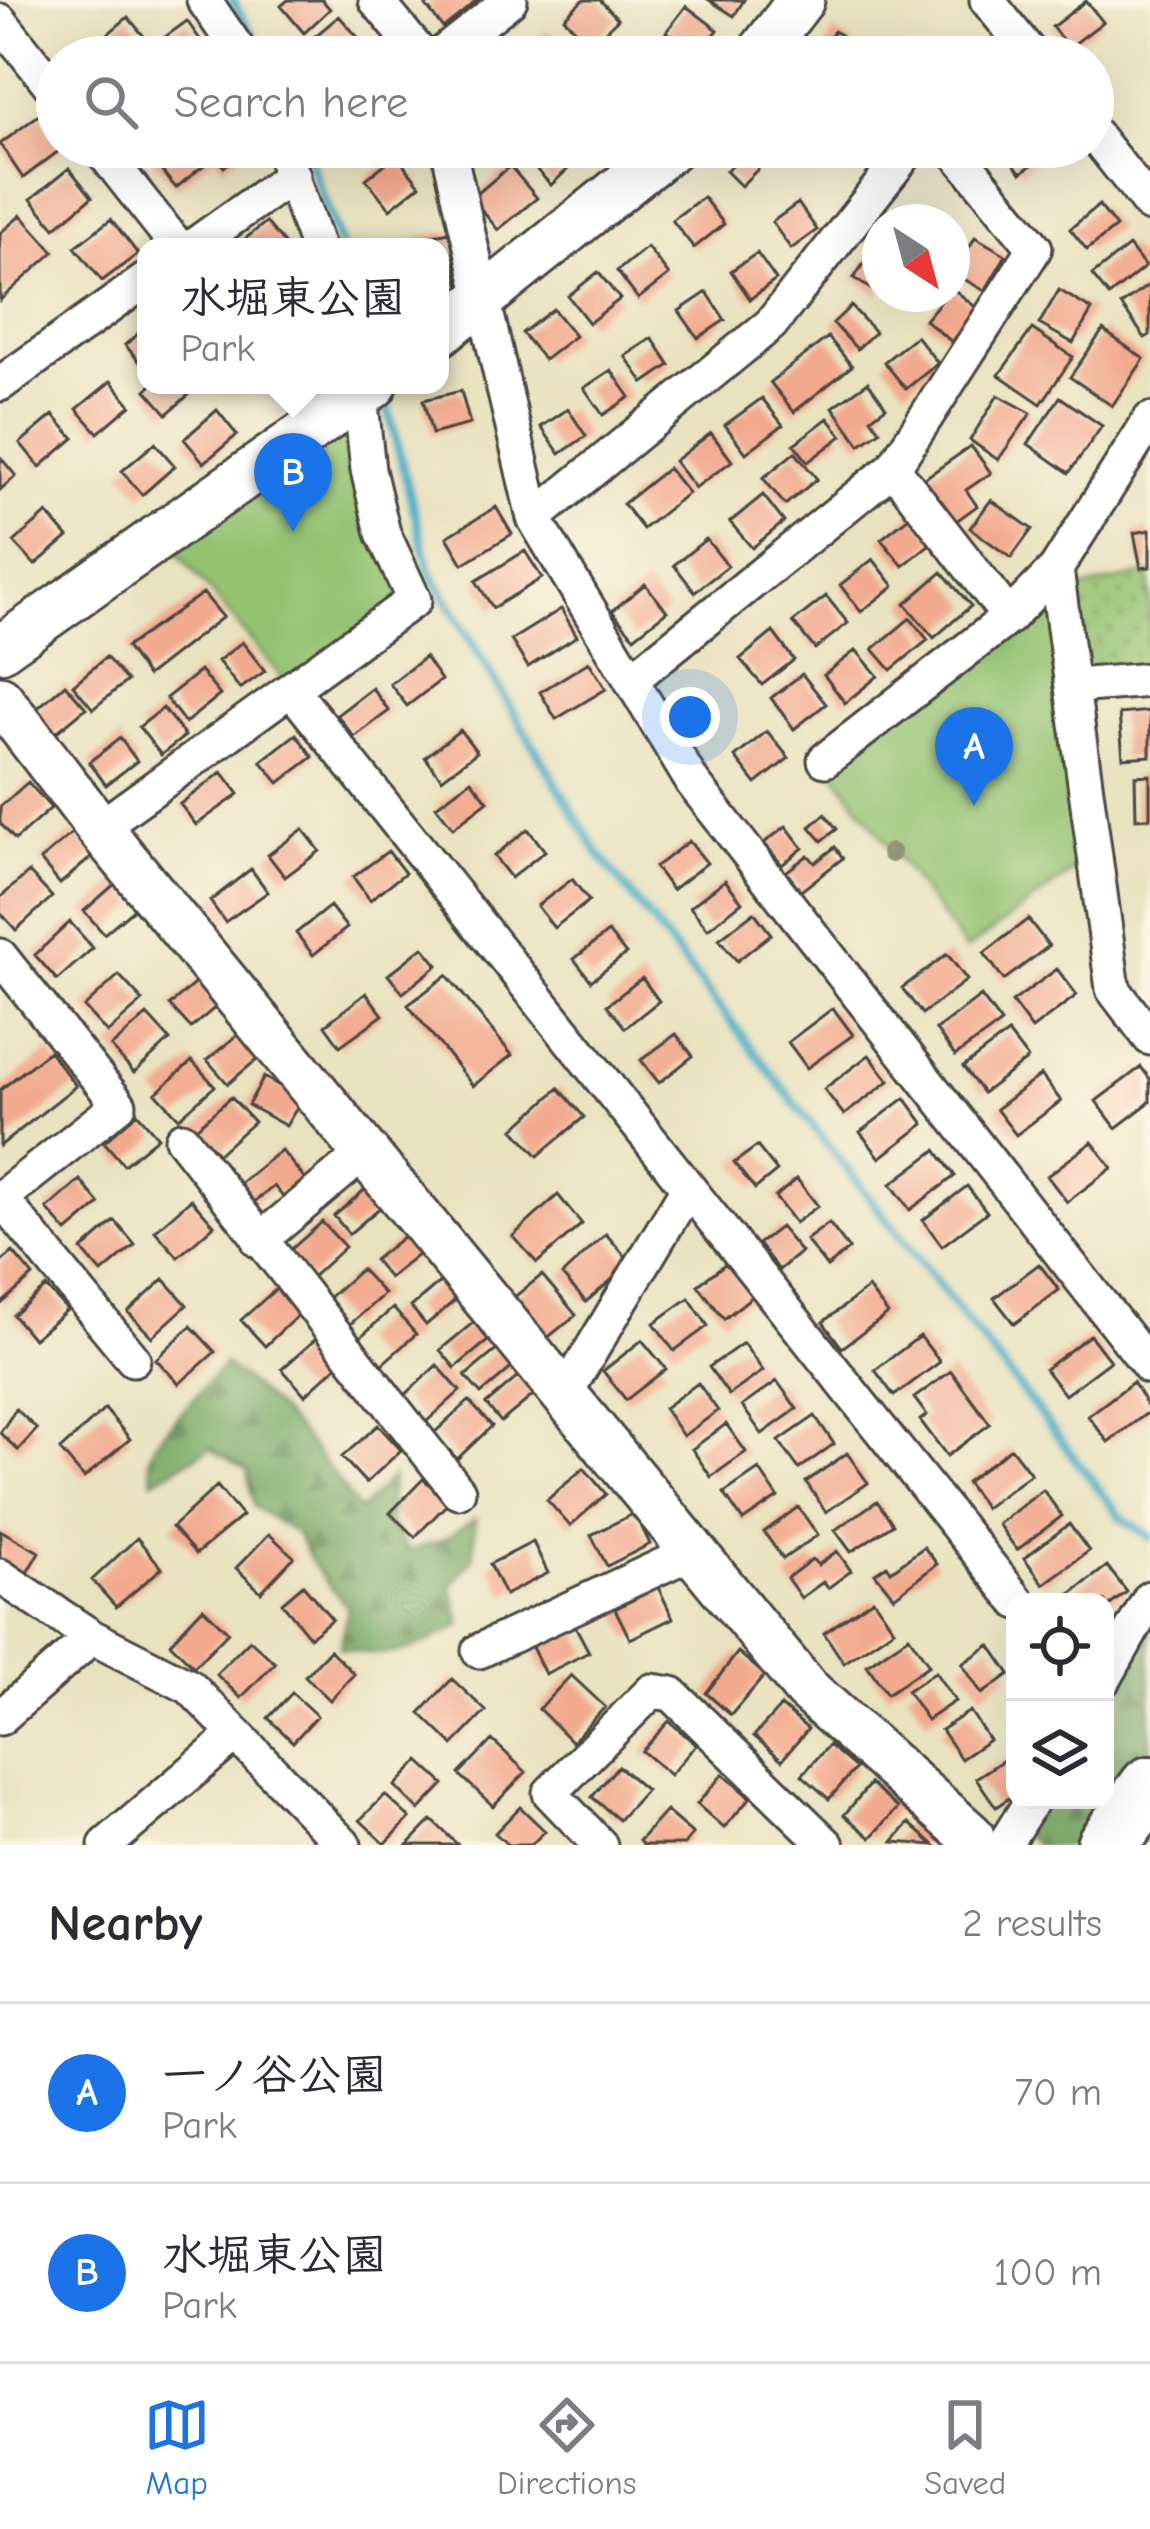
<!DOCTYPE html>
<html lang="en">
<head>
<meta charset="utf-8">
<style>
  :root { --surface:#fff; --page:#f2f2f3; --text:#2b2b33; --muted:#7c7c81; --line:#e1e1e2; --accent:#1a73e8 }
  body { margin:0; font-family:"Comic Neue","Klee One",sans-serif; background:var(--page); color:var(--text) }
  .controls { position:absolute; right:36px; bottom:36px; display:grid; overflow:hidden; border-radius:24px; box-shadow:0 12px 48px #0002 }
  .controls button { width:108px; height:108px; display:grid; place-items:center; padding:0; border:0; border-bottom:3px solid var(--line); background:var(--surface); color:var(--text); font:60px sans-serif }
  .compass { position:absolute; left:862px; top:204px; width:108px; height:108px; border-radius:50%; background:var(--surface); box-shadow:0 12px 48px #0002; rotate:144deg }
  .you { position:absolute; left:690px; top:717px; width:42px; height:42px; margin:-30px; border:9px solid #fff; border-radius:50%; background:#1a73e8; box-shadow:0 0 0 18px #1a73e833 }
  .badge { display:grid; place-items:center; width:78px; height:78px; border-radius:50%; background:var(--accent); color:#fff; font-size:39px; font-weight:700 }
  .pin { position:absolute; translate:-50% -99px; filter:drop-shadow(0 3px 6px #0008) }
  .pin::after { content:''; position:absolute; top:63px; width:42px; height:36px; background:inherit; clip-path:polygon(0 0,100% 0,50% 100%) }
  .popup { position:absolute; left:137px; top:238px; width:312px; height:156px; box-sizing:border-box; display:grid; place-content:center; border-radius:24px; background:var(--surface); filter:drop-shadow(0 3px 9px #0005); font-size:39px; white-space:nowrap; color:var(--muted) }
  .popup b { font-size:45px; color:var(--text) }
  .popup::after { content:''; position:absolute; left:50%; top:100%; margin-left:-24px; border:24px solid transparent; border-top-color:var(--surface) }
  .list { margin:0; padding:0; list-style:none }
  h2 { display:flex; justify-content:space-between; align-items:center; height:156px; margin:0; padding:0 48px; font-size:51px }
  h2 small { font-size:39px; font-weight:400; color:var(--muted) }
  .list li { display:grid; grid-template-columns:78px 1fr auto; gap:36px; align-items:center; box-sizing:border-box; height:180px; padding:0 48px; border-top:3px solid var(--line) }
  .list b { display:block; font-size:45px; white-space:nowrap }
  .list p { margin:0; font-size:39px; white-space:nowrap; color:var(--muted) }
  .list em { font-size:39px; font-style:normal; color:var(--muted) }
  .icon { flex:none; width:66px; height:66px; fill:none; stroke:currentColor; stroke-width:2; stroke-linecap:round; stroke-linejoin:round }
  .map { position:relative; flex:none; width:1150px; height:1845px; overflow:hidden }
  .search { position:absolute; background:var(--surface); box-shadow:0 12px 48px #0002; left:36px; right:36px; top:36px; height:132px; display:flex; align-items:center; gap:30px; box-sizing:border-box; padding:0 42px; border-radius:66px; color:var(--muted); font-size:45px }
  .sheet { height:516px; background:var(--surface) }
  nav { display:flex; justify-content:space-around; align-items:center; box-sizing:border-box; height:168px; border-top:3px solid var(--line); background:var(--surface); font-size:33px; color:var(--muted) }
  nav a { display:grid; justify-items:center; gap:6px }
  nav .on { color:var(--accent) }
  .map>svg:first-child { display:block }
  .grass { fill:url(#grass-dots); stroke:#5f764e; stroke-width:3 }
  .forest { fill:url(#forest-firs); stroke:#506a47; stroke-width:3 }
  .park { fill:#93c271; stroke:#5f764e; stroke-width:3 }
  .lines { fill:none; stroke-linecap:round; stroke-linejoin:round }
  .stream { stroke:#44acc3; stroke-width:9 }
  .building { fill:#f2aa8f }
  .street-casing { stroke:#484641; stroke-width:39 }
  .secondary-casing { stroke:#484641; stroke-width:51 }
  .highway-casing { stroke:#484641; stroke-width:66 }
  .street { stroke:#fff; stroke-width:33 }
  .secondary { stroke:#fff; stroke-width:45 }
  .highway { stroke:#fff; stroke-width:60 }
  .tree { fill:#929679 }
</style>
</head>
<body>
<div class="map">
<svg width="1150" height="1845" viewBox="0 0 1150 1845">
  <defs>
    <pattern id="grass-dots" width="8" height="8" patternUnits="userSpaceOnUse" patternTransform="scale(3)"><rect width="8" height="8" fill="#93c271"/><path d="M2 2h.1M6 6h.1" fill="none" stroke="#789e5d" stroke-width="1.8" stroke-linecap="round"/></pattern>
    <pattern id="forest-firs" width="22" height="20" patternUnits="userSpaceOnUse" patternTransform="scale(3)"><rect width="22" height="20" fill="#76a863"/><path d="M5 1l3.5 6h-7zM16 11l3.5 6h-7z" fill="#618952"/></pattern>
  </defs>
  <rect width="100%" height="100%" fill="#fcf5e5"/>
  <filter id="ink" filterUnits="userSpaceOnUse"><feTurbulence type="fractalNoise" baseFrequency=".00833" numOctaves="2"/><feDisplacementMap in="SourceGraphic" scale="24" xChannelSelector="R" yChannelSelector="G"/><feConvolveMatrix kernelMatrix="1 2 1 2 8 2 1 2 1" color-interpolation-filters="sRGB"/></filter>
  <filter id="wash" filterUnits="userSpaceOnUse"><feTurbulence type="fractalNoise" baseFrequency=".004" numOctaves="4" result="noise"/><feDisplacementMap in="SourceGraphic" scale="48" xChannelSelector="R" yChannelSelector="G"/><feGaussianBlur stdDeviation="2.7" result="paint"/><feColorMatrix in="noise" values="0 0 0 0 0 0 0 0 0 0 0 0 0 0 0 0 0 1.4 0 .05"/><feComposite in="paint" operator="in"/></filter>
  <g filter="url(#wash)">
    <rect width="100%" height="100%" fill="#e9e2bf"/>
    <path class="grass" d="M1150,573V679L1074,686L1059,593Z"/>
    <path class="forest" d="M224,1364C280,1405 320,1453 359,1511L392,1477L389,1522L408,1551L443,1540L475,1519L474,1557L451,1586L462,1624C418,1650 391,1662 340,1648L348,1608L314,1567L296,1533L254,1507L247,1470L210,1448L153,1481L149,1459L155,1443Z
      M1150,1597V1779L1097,1845H1035L1015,1827L1031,1800H1105V1674Z"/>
    <path class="park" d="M363,410L414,600L291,689L176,550Z
      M1059,593L1095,855L966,950L825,760Z"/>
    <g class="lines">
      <path class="stream" d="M232,0L266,57
        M305,147L341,247
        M384,394L430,572L597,852L1121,1517L1150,1538"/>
    </g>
    <g id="blocks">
      <path class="building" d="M288,0H322L330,9L304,33L281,6Z
        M434,0H478L443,28L426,6Z
        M583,0H600L618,19L590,45L564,18Z
        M709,0H744L734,16Z
        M1086,1L1103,22L1069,48L1052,27Z
        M686,6L718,30L698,56L666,32Z
        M339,16L362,42L344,57H309L301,48Z
        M128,17L152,46L138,57H109L97,43Z
        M187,21L208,51L200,57H175L162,39Z
        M547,30L570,57H515Z
        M834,31L853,43L845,57H819Z
        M651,42L666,57H636Z
        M40,114L57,137V147H64L23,178L0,144Z
        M142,147H242L245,150L224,167L215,156L176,188Z
        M531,147H583L587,151L551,185L523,155Z
        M749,147H768L774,153L741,186L726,171Z
        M1000,147H1056L1021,173Z
        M396,155L420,185L390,209L366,179Z
        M510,166L537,198L498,230L472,198Z
        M69,168L92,197L55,228L31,199Z
        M703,197L724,224L694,248L672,220Z
        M798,203L817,230L791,249L772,222Z
        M1099,205L1116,227L1087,250L1070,229Z
        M21,215L54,252L0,300V233Z
        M111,219L138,254L102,281L75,247Z
        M266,222L287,247H235Z
        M450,232L461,293L440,296V247H417L416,238Z
        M975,237L1006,255L985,291L955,274Z
        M880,239V295L854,278Z
        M1129,246L1145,267L1109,296L1092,275Z
        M647,247L669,275L638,299L617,271Z
        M757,253L776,280L750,299L731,271Z
        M598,272L620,299L589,323L568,296Z
        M1150,284V335L1145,338L1121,305Z
        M952,288L978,309L952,342L925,320Z
        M1059,290L1092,310L1073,343L1039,324Z
        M707,292L725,320L698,338L679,311Z
        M851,306L875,332L857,349L833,323Z
        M553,309L575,336L544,360L522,333Z
        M146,327V369L125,345Z
        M1032,329L1073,357L1041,404L999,375Z
        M1103,330L1144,359L1112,406L1070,377Z
        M916,336L938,363L906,389L884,362Z
        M828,337L852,366L794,412L770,382Z
        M652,338L670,365L644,383L625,356Z
        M611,370L630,397L603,415L584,388Z
        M111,381L131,405L98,433L77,409Z
        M868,382L886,407L871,418L880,431L860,445L833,407Z
        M152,385H200L167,414L146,390Z
        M461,391L470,424L432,434L423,400Z
        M998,395L1031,413L998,460L970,440Z
        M1060,397L1102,426L1069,473L1028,444Z
        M762,398L783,425L746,453L725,425Z
        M568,409L586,436L560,454L541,427Z
        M217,410L237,435L204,463L184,439Z
        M53,415L74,438L40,467L20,443Z
        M828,418L842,436L808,462L794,444Z
        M711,433L732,461L695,488L674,461Z
        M155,443L175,466L142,495L122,471Z
        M971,446L991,473L966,490L977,506L948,527L918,483Z
        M795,452L817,479L785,505L763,478Z
        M0,457L16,476L0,490Z
        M668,468L688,493L643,529L623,504Z
        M763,495L784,522L752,548L730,522Z
        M991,500L1032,529L1011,558L970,528Z
        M496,507L512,534L463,564L447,537Z
        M47,513L68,537L35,565L14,542Z
        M914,513L935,540L903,566L881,539Z
        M1150,530V567L1141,568L1134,533Z
        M706,539L728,566L695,592L674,565Z
        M525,551L542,578L493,608L476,581Z
        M873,559L894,586L861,612L840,585Z
        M942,572L971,606L934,638L905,604Z
        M645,584L667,611L634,637L612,611Z
        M203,593L223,617L147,676L126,647Z
        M826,596L848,623L815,649L793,622Z
        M561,609L577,636L528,667L511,640Z
        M910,618L928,640L891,670L873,649Z
        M773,632L794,660L762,685L740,659Z
        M242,642L265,671L240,689L218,661Z
        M856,650L878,676L845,703L824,675Z
        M106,657L127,681L93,709L73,685Z
        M425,657L441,680L407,706L390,684Z
        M589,662L606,689L556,719L540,692Z
        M200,671L220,695L185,723L166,698Z
        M802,674L826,704L794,729L771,698Z
        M65,684L86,708L52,736L32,713Z
        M372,688L389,711L354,737L337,715Z
        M163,708L185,736L161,755L139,727Z
        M1150,711V756L1123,758L1119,714Z
        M460,730L477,752L442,779L425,757Z
        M767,731L789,758L756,784L735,757Z
        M296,734L313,757L279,783L261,761Z
        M120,738L137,761L106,785L89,762Z
        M222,772L239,794L196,825L180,804Z
        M1150,775V818L1136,819L1135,776Z
        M471,780L488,801L453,828L436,806Z
        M28,782L51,808L15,840L0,823V807Z
        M825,814L837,829L822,841L810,827Z
        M786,826L803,848L782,865L764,843Z
        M303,829L320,851L285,877L268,855Z
        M528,829L545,851L511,878L494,856Z
        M73,832L94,855L60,884L40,860Z
        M689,841L707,863L672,890L655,867Z
        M835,847L843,858L801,891L786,872L808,855L815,863Z
        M388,851L405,873L370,900L353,877Z
        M251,869L268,892L225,922L210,901Z
        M29,872L52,897L16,930L0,912V898Z
        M572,879L589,901L554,928L537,906Z
        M725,880L742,902L708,929L690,907Z
        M117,882L137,906L104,934L84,911Z
        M330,906L347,928L313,955L296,933Z
        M754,912L771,934L737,961L719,939Z
        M1028,919L1049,946L1004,980L984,953Z
        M70,922L93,948L57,980L35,955Z
        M608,932L626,954L591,981L574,959Z
        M423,947L438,965L403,993L388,975Z
        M947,954L967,980L922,1014L902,988Z
        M1057,969L1077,995L1032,1029L1012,1002Z
        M119,975L143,1001L107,1033L84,1007Z
        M447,975L512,1055L473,1086L408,1005Z
        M203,976L224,1000L191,1028L170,1005Z
        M642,978L659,1001L625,1028L607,1005Z
        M366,993L383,1015L340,1046L325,1025Z
        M981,996L1001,1023L955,1056L936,1030Z
        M833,1008L853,1035L807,1068L788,1042Z
        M147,1015L170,1040L134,1073L111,1047Z
        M241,1032L261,1056L228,1084L207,1060Z
        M1008,1033L1028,1059L983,1093L963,1067Z
        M676,1034L693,1056L659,1083L641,1060Z
        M49,1051L76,1086L0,1146V1090Z
        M869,1055L889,1081L844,1115L824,1089Z
        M192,1061L215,1086L179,1118L156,1093Z
        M1141,1067L1150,1079V1102L1116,1128L1096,1101Z
        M1041,1075L1061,1101L1016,1135L996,1109Z
        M264,1077L302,1099L286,1126L248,1105Z
        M559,1088L584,1117L538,1156L514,1129Z
        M231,1097L254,1122L218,1154L195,1129Z
        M905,1098L924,1124L880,1158L860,1132Z
        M137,1113L158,1137L124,1165L104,1142Z
        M1092,1142L1112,1168L1067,1202L1047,1176Z
        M757,1146L777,1171L755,1189L734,1163Z
        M281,1150L305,1179L283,1197L274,1186L253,1203L238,1185Z
        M936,1150L955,1176L910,1210L891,1184Z
        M797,1179L818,1206L795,1223L775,1197Z
        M80,1180L100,1204L67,1232L47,1209Z
        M967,1186L987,1212L942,1246L923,1220Z
        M368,1187L383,1205L349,1234L334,1216Z
        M558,1195L582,1224L537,1263L513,1236Z
        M191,1199L214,1225L178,1257L155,1231Z
        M115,1221L135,1245L102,1273L82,1250Z
        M322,1222L345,1247L310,1279L286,1254Z
        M829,1223L849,1249L827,1267L806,1240Z
        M780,1227L801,1252L779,1270L758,1244Z
        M409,1232L424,1250L389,1278L374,1260Z
        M606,1234L631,1263L586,1302L562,1275Z
        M13,1252L33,1276L0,1305V1263Z
        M730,1260L755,1294L724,1319L698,1285Z
        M1039,1264L1059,1290L1014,1324L994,1298Z
        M361,1269L384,1294L348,1326L325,1301Z
        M542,1275L576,1315L546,1339L513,1298Z
        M445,1278L460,1296L426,1325L411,1307Z
        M164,1279L187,1305L152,1337L128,1312Z
        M46,1287L67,1310L33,1339L13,1315Z
        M277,1288L300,1313L265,1346L241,1320Z
        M868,1288L888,1314L842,1348L823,1322Z
        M689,1298L708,1326L674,1351L654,1323Z
        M393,1308L416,1334L380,1366L357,1340Z
        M475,1321L490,1339L455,1368L440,1350Z
        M191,1326L215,1352L179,1384L156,1359Z
        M1090,1335L1110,1361L1065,1395L1045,1369Z
        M920,1336L940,1362L894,1396L875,1370Z
        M318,1337L341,1362L305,1395L282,1369Z
        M642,1340L666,1369L626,1400L603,1371Z
        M743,1343L763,1371L729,1395L709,1367Z
        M500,1347L515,1365L481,1394L465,1376Z
        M437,1365L460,1391L425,1423L402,1398Z
        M951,1371L990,1424L947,1456L920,1420L927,1415L914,1398Z
        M520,1375L536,1393L501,1422L486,1404Z
        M777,1381L797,1409L762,1434L742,1406Z
        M1133,1382L1150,1411L1108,1442L1088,1416Z
        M698,1383L718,1411L683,1436L664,1408Z
        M469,1401L492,1426L457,1459L434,1433Z
        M16,1409L37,1429L18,1450L0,1433Z
        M105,1409L130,1439L84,1478L60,1450Z
        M815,1416L834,1444L799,1469L779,1441Z
        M726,1424L746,1452L711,1477L692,1449Z
        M378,1425L401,1450L366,1483L342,1457Z
        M1011,1448L1031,1474L985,1508L966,1482Z
        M847,1453L868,1483L826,1512L806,1482Z
        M584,1468L606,1494L570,1526L547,1500Z
        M759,1469L778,1497L743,1521L724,1493Z
        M423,1479L449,1502L415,1537L390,1513Z
        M217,1486L242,1516L196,1554L172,1527Z
        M1043,1490L1062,1516L1017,1550L998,1524Z
        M877,1501L893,1524L851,1552L835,1530Z
        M798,1507L818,1535L783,1559L764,1532Z
        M635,1513L650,1544L607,1566L591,1535Z
        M1069,1524L1089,1551L1044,1584L1024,1558Z
        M0,1530L39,1552L25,1576L0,1562Z
        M269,1534L294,1557L261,1592L236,1568Z
        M137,1538L162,1568L116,1607L92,1580Z
        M533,1542L548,1573L505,1595L490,1564Z
        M924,1547L937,1564L894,1597L875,1573L887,1565L891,1571Z
        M837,1551L851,1571L828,1588L823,1582L801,1598L787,1578L812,1559L818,1565Z
        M1107,1566L1127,1592L1105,1609V1602H1060Z
        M303,1585L332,1619L310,1637L282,1603Z
        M658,1587L673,1618L630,1639L615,1609Z
        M873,1599L894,1629L844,1663L824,1633Z
        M203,1608L228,1632L194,1667L170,1643Z
        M573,1622L589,1652L545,1674L530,1643Z
        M909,1636L929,1665L887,1694L867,1665Z
        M250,1640L275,1663L241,1698L216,1674Z
        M990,1645L1010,1674L982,1694L962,1664Z
        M330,1650L354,1674L330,1700L305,1676Z
        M738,1652L765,1675L731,1715L706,1693Z
        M935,1672L955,1701L927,1720L907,1691Z
        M571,1675L605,1707L572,1742L539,1709Z
        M452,1679L486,1711L453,1745L420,1713Z
        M292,1693L317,1716L293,1742L268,1718Z
        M781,1706L808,1729L782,1760L754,1736Z
        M970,1711L989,1740L961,1759L941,1730Z
        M669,1721L696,1745L670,1775L642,1751Z
        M492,1740L526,1772L493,1806L459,1774Z
        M829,1745L856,1768L829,1799L802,1775Z
        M1005,1759L1015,1774V1794L996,1807L976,1778Z
        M419,1761L444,1784L419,1810L395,1786Z
        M618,1766L646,1790L619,1820L592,1797Z
        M723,1774L750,1798L724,1828L697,1804Z
        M870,1784L898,1808L871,1838L844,1815Z
        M385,1795L410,1818L385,1844L360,1820Z
        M520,1807L545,1831L531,1845H508L495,1833Z
        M666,1811L693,1834L684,1845H643L639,1841Z
        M432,1820L458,1845H408Z
        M909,1823L934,1845L893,1842Z"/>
    </g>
  </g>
  <g filter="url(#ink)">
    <use href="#blocks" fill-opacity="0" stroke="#484641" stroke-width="3"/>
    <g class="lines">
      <g class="street-casing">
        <path id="street" d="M204,0L243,57
          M376,0L423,57
          M987,0L1033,57
          M0,21L57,93
          M438,57L510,0
          M1093,133L1150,205
          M99,147L178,247
          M281,147L317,247
          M448,147L534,518L693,783L1150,1367
          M192,247L293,175
          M0,384L146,280
          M1150,420L1056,569L1113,989L1150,1038
          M893,468L1009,617
          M534,518L771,324L911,147
          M631,680L893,468L1035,248L952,147
          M1074,686L1150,680
          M291,689L1018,1602
          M825,760L1009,617L1056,569
          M99,828L414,600L383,533L368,470L359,385
          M0,956L119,1105L1,1198
          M182,1139L458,1491
          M0,1197L133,1359
          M259,1241L368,1150
          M565,1394L688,1188
          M0,1576L92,1637L190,1687L344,1845
          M479,1651L692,1552
          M1105,1678L1150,1598
          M0,1718L92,1637
          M106,1845L236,1734
          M600,1845L550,1793L652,1691L672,1694L827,1845
          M1004,1845L1032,1800"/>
      </g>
      <g class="secondary-casing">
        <path id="secondary" d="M757,57L801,0
          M440,333L672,147
          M0,649L374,385
          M0,699L99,828L806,1689L971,1836"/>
      </g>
      <g class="highway-casing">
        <path id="highway" d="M1107,1845L1150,1787"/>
      </g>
      <use href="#street" class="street"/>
      <use href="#secondary" class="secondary"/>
      <use href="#highway" class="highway"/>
    </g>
    <circle class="tree" cx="891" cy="853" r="10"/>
  </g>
</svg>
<div class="controls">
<button><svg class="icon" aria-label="locate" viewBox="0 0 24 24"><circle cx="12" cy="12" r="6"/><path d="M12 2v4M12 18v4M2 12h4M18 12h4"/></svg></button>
<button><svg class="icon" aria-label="layers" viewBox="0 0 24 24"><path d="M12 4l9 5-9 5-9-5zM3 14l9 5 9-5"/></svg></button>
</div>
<svg class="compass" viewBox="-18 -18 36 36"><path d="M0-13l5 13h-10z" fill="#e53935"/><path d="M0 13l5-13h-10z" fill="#7c7c81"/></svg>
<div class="you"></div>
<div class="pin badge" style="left:974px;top:806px">A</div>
<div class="pin badge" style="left:293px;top:532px">B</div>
<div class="popup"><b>水堀東公園</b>Park</div>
<div class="search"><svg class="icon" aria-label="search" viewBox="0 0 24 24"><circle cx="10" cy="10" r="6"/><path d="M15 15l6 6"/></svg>Search here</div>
</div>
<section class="sheet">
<h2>Nearby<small>2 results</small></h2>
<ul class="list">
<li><span class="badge">A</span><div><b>一ノ谷公園</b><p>Park</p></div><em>70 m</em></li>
<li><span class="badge">B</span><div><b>水堀東公園</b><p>Park</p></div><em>100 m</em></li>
</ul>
</section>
<nav>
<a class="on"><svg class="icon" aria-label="map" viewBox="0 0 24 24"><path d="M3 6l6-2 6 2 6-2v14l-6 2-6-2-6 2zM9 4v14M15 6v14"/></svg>Map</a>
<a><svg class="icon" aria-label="directions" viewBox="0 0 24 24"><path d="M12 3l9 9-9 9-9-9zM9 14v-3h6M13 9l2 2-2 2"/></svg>Directions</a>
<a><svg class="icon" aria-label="saved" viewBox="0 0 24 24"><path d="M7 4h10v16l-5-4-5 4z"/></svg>Saved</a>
</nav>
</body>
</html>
